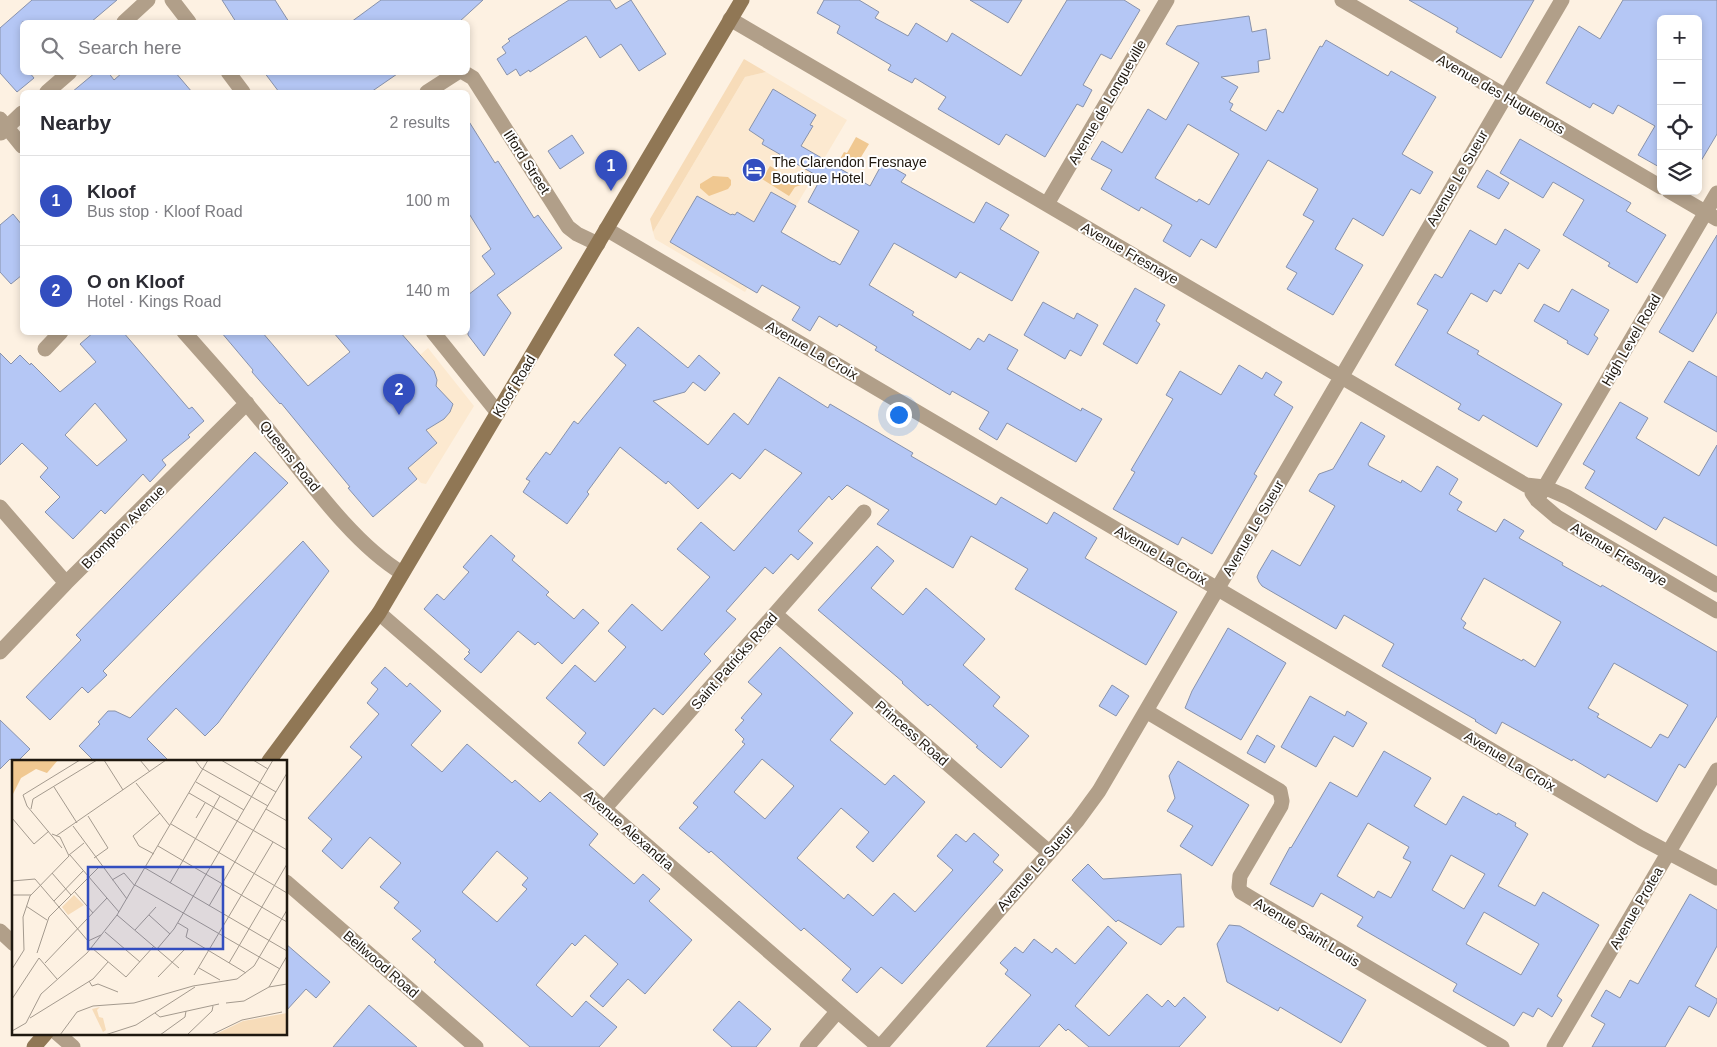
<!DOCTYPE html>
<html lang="en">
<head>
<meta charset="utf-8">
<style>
  :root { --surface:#fff; --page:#f2f2f3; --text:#2b2b33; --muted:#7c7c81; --line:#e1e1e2; --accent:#334ebf }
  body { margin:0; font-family:Helvetica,sans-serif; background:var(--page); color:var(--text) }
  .controls { position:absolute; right:15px; top:15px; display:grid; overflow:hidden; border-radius:8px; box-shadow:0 2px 8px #0003 }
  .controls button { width:45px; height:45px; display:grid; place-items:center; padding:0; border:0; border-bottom:1px solid var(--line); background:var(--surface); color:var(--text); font:25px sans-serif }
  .you { position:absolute; left:898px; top:414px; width:18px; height:18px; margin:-12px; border:4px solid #fff; border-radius:50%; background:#1a73e8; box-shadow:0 0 0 8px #1a73e833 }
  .badge { display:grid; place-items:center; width:32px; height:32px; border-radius:50%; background:var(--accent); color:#fff; font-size:16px; font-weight:700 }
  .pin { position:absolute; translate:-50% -41px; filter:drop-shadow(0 1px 2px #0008) }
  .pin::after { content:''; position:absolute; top:26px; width:18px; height:15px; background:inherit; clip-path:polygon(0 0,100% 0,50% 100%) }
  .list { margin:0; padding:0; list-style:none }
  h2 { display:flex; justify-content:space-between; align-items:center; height:65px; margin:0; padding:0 20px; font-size:21px }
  h2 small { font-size:16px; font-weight:400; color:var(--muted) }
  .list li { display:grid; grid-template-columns:32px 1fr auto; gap:15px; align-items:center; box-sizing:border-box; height:90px; padding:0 20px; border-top:1px solid var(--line) }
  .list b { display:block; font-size:19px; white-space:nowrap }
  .list p { margin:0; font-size:16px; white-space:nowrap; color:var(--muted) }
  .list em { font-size:16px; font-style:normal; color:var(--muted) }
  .icon { flex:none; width:28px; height:28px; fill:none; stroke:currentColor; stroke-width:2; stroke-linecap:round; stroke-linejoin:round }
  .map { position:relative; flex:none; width:1717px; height:1047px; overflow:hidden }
  .search { position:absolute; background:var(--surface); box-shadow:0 2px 8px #0003; left:20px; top:20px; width:450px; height:55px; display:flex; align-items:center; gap:12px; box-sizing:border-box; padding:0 18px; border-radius:8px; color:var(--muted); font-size:19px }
  .panel { position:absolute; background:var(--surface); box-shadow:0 2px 8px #0003; left:20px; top:90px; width:450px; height:245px; border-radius:8px }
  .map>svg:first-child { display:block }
  .built { fill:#fce9d0 }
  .green { fill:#f7dcb9 }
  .water { fill:#f0c891 }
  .building { fill:#b5c7f5; stroke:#8892ab; fill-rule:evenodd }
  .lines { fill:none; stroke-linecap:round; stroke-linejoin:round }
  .street { stroke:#b19f89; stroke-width:15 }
  .secondary { stroke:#907755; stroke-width:15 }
  .labels { text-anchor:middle; stroke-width:4; stroke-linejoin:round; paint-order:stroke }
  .street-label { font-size:14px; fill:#1f180f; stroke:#fff }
  .poi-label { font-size:14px; fill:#1f180f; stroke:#fff; text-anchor:start }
  .inset-road { fill:none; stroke:#a49a8e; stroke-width:1 }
  .view { fill:#334ebf; fill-opacity:0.15; stroke:#334ebf; stroke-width:2.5 }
  .inset-edge { fill:none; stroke:#1f180f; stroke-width:2.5 }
</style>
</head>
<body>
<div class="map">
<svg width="1717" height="1047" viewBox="0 0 1717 1047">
  <rect width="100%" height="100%" fill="#fdf1e2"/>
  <path class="built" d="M766,72L847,120L745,292L655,239L653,232L745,77Z
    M428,348L474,406L426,484L421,483L397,456L374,395Z"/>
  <path class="green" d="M744,59L766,72L745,77L653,232L650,219Z"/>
  <path class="water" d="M856,137L869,144L855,167L840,159L844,152L847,153Z
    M770,166L793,180H801V185L795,187L789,196L762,179Z
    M713,176L728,177L731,180V185L728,189L709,196L700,188V184Z"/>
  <path class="building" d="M32,0H117L91,22H22V72H29L34,78L17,92L0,73V28Z
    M222,0H275L289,22H236Z
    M381,0H483L459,22H351Z
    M569,0H610L616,9L631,0L666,54L639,71L621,44L600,58L586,36L530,72L529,70L520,76L516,69L507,75L497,59L506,53L502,47L510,41L508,39Z
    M824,0H859L879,12L875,18L908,36L916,23L947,42L952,33L1021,76L1067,0H1124L1140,10L1111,59L1101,54L1083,85L1092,90L1083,107L1077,104L1045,157L1006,134L999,145L938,109L946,97L915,78L912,83L888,70L891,65L837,33L840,26L817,13Z
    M970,0H1022L1008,23Z
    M1409,0H1534L1501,58L1456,32L1458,28Z
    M1623,0H1717V134L1698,166V19H1661V168L1638,155L1655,126L1618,105L1613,114L1593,103L1590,108L1546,83L1579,26L1600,39Z
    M1249,16L1252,32L1266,29L1270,59L1258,61L1259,72L1221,77L1238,87L1229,102L1233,104L1230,110L1266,131L1278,110L1283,113L1320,46L1322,47L1326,40L1388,76L1391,71L1436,97L1402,154L1433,172L1420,194L1411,189L1383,236L1353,218L1335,249L1363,265L1333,315L1287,289L1297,273L1286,267L1314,221L1303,215L1318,189L1268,160L1216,248L1201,239L1190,257L1163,241L1172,225L1141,207L1139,211L1101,189L1112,170L1091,159L1102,141L1122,153L1148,109L1166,120L1199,63L1166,44L1177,26ZM1188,124L1239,154L1209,205L1199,199L1197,202L1155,178Z
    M96,72H108L114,80L123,72H175L192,92H72Z
    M264,72H400L371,92H279Z
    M773,89L816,115L810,125L813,126L801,146L870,186L883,162L906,175L901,182L974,223L986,202L1009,215L1000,229L1039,252L1012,301L960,272L956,278L894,243L869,285L914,312L912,315L970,350L978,338L984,342L989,334L1018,350L1007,369L1081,411L1082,408L1102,419L1076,462L1007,423L997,440L979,429L989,412L952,391L950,395L875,350L877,347L839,324L837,327L819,316L810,331L792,320L800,307L762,285L757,293L670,242L697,196L731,215L732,214L735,215L737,212L754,222L771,192L796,206L781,232L833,262L834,261L840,265L859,231L808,202L821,178L762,144L764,140L749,130Z
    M468,120L495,163L498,161L534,218L538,215L562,248L497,295L511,313L484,356L468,335V295L495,274L482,256L491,249L468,212Z
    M572,135L584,153L560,169L548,151Z
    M1520,139L1631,203L1626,211L1666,235L1637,283L1608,266L1610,263L1563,235L1584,200L1553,182L1543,198L1500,173Z
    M1487,170L1509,183L1499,199L1477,187Z
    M13,214L22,225V275L11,284L0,272V225Z
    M1505,229L1540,250L1528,269L1519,263L1501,294L1494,290L1487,302L1471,293L1447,333L1479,351L1477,354L1562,404L1537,447L1483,415L1479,421L1458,409L1461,404L1395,365L1428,310L1417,304L1435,274L1442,278L1470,230L1496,245Z
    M1717,235V312L1693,352L1659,332Z
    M1135,288L1165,305L1156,321L1160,324L1137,364L1103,344Z
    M1572,289L1609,310L1594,335L1598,338L1588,355L1567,343L1568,341L1534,321L1544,304L1559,312Z
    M1043,302L1074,319L1077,313L1098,325L1081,356L1070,350L1065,359L1024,335Z
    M638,327L688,368L699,355L720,373L705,391L693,382L685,392L653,401L708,445L734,413L748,425L779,377L828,408L830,404L913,453L911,456L996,505L1001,497L1047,524L1054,512L1097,538L1085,558L1177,612L1146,665L1015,589L1028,569L971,536L953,568L877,524L889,510L847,485L832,500L829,496L798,531L813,543L798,560L791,554L773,574L765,567L726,611L736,619L704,654L711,661L663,715L654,708L604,766L578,743L586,733L546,698L575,665L595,682L626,647L608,631L632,604L662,631L710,577L677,549L701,522L734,551L802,473L765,449L740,479L732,473L698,509L668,481L666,484L620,447L587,492L589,494L567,524L523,492L530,481L526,479L546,452L550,455L574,421L578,424L626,365L614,355Z
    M94,332H123L189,409L192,407L204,421L188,435L190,437L162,460L166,465L150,482L143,474L105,514L101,510L73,539L45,512L60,497L40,477L48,468L22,443L0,465V353L11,364L20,355L30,365L31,363L60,392L96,362L80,344ZM95,403L127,440L97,466L65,435Z
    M221,332H262L308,386L350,352L333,332H400L434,371L437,380L436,386L453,404L450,412L444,419L426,430L437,443L408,468L417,479L373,517L348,488L350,487L281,403L280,404L252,372L253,370Z
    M1689,361L1717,377V432L1664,402Z
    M1239,365L1262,379L1266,372L1282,382L1274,395L1293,407L1254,474L1257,476L1212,554L1182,537L1178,545L1113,509L1135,472L1131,470L1173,399L1166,395L1180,371L1221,395Z
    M1620,402L1648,418L1636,438L1699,476L1717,445V546L1664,517L1656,530L1585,488L1595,471L1583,464Z
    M1361,422L1385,436L1368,464L1369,466L1401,483L1402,480L1421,492L1437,466L1458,479L1449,494L1462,502L1457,510L1496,532L1504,519L1524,531L1519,538L1563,563L1562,565L1601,587L1602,585L1717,652V716L1685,768L1679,764L1657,802L1608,774L1605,778L1573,759L1572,761L1502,722L1496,734L1475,721L1476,720L1382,666L1394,644L1344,615L1336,629L1262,586L1259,582L1257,577L1259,572L1272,550L1300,566L1335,506L1309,491L1319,474L1333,469ZM1484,578L1561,622L1535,667L1523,659L1522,661L1463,628L1466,623L1461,619ZM1614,663L1688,705L1668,738L1660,734L1651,748L1597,717L1599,714L1588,708Z
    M255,452L288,483L103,671L107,675L88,693L82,687L50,720L26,697L81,640L76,635Z
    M491,535L515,556L512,560L549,592L546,595L574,619L583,609L599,623L562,664L538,642L535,645L518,631L481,673L464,659L470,653L468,652L470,650L424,609L437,594L444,600L469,572L463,567Z
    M303,541L329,571L218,723L205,736L176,708L147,739L169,761H94L79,746L100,724L98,722L108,711H115L130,718Z
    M877,546L894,561L871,588L903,615L926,588L985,639L963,665L1000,697L993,706L1029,736L1001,768L976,747L978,746L930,704L928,706L902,683L903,682L818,610Z
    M1228,628L1286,663L1241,740L1185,708L1192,691Z
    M780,647L853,713L830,740L885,785L894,775L925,802L873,862L856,847L869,832L841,808L797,858L844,899L848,894L873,916L894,893L915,912L953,870L937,856L956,834L966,842L974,833L999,855L993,862L1003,870L902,984L881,967L857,993L842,980L851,969L804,928L801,931L711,851L709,853L679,828L698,807L693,803L745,744L742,742L744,739L735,730L744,720L741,718L762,694L748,682ZM762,759L794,786L765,819L734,792Z
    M385,667L407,687L410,683L441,711L411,745L442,772L467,744L512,783L515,780L540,802L550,792L598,834L589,845L634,884L643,874L660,889L649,901L692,940L645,994L628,979L603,1007L590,996L618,964L585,935L575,946L572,943L536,985L572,1017L586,1001L617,1027L599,1047H530L434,962L436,960L412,939L421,931L394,908L399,902L380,887L401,863L370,837L342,869L322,851L332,839L308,818L362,757L350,747L379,714L367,703L378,689L371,683ZM497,851L528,878L522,885L527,889L497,922L462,892Z
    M1112,685L1129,696L1116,716L1099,706Z
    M1310,696L1345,716L1347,711L1367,723L1353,747L1334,736L1316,767L1281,747Z
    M0,720L30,749L18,761H14V763L10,759L0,769Z
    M1257,735L1275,746L1265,763L1247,753Z
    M1384,751L1431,778L1414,806L1446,825L1463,796L1497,815L1498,813L1516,823L1515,826L1528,834L1498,886L1535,906L1543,892L1599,925L1557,996L1562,1000L1552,1017L1538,1008L1533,1017L1523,1012L1514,1026L1453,991L1457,984L1357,926L1363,917L1321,893L1313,907L1270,884L1290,847L1291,848L1330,782L1357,797ZM1368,823L1409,847L1403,858L1411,862L1391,898L1378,891L1374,898L1337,876ZM1451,855L1485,874L1464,909L1432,890ZM1484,912L1539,944L1521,975L1466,944Z
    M1178,761L1249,805L1212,866L1180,846L1193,826L1167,811L1175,798L1169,776Z
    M1088,864L1103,879L1181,874L1184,927H1177L1161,945L1118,920L1116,922L1072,880Z
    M1690,894L1717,910V946L1695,986L1717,999V1002L1709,1017L1689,1006L1665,1047H1592L1605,1024L1591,1016L1606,990L1620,998L1630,980L1638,984Z
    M1229,925L1240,926L1366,1000L1341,1043L1280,1007L1278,1011L1227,982L1217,944Z
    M1108,926L1127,943L1075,1006L1109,1036L1147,994L1162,1007L1168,1000L1175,1007L1184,997L1206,1017L1179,1047H1089L1068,1029L1066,1031L1059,1024L1039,1047H986L1031,995L1005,974L1008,970L1000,963L1015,947L1023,953L1034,939L1052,953L1056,948L1075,964Z
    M286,944L330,982L316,998L306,989L286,1011Z
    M739,1001L771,1029L756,1047H732L713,1030Z
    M369,1005L417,1047H333Z"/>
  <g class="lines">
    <path class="street" d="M172,0L189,22
      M1342,0L1661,187
      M730,19L1526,485L1544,487L1567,497L1717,585
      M124,22L148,0
      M228,72L243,92
      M463,72L473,78L568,227L577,234L598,244
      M47,92L70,72
      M427,92L458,72
      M0,119L22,146
      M1,133L22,113
      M1669,191L1717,219
      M1047,204L1167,0
      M606,229L1641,838L1717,878
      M184,332C215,367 246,401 274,437C310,482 354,544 402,573
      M433,332L498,413
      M45,349L61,332
      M1532,493L1537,500L1557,517L1717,611
      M1537,500L1717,193
      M0,507L66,583
      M379,613L879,1047
      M775,614L1049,852
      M0,652L66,583L247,403
      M1146,711L1280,791L1282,801L1281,806L1240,876L1239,887L1241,892L1502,1047
      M604,809L864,512
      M286,882L476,1047
      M0,931L14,944
      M57,1033L73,1047
      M807,1047L837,1012
      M880,1047L1077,821L1099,791L1562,0
      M1554,1047L1717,770"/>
    <path class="secondary" d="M269,761L379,613L742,0
      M34,1047L46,1033"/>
  </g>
  <defs>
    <g id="hotel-disc" transform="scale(1.25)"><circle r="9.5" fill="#334ebf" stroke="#fff"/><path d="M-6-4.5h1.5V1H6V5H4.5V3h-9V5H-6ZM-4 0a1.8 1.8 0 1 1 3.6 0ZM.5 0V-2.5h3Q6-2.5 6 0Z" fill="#fff"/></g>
  </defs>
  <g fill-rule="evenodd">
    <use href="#hotel-disc" x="754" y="170"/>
  </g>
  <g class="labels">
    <g class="street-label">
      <text transform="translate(1501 94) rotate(30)" y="5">Avenue des Huguenots</text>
      <text transform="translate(1107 102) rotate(-60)" y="5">Avenue de Longueville</text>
      <text transform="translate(527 162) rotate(57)" y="5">Ilford Street</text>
      <text transform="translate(1457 178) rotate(-60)" y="5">Avenue Le Sueur</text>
      <text transform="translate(1130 253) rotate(30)" y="5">Avenue Fresnaye</text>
      <text transform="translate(1631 340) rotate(-60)" y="5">High Level Road</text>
      <text transform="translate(812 350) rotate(30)" y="5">Avenue La Croix</text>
      <text transform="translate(514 386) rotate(-59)" y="5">Kloof Road</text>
      <text transform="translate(290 456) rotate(51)" y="5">Queens Road</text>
      <text transform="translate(123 527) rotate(-45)" y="5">Brompton Avenue</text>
      <text transform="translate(1253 528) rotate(-60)" y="5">Avenue Le Sueur</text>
      <text transform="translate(1619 554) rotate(31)" y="5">Avenue Fresnaye</text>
      <text transform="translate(1161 555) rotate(30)" y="5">Avenue La Croix</text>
      <text transform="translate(734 661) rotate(-49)" y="5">Saint Patricks Road</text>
      <text transform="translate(912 733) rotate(41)" y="5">Princess Road</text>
      <text transform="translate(1510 761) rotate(31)" y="5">Avenue La Croix</text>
      <text transform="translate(629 830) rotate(41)" y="5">Avenue Alexandra</text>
      <text transform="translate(1035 868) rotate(-49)" y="5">Avenue Le Sueur</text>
      <text transform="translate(1636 908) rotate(-60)" y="5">Avenue Protea</text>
      <text transform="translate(1307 932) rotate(31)" y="5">Avenue Saint Louis</text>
      <text transform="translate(381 964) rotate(41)" y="5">Bellwood Road</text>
    </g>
    <g class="poi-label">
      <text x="772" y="167">The Clarendon Fresnaye<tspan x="772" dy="16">Boutique Hotel</tspan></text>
    </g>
  </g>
  <g transform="translate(12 760)">
    <rect width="275" height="275" fill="#fdf1e2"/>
    <path d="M62,135L72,145L56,155L50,147ZM88,247L85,250L87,257L91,258L94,270L91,272L80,249ZM275,253V275H202L231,261Z" fill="#f7dcb9"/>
    <path d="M0,0H46L35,13L24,9L9,18L0,36Z" fill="#f0c891"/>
    <path class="inset-road" d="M92,0L111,30M128,0L138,12M183,0L189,8L256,46M209,0L264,32M241,0L256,9M184,22L232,50M124,23L158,66M42,27L65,63M177,33L275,90M19,49L21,39L85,0M254,49L275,61M76,56L96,88L82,98M0,58L22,84L37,71M184,58L193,43M159,64L275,133M61,66L115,139M44,76L154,0M146,86L275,162M50,88L15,46L11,35L68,0M142,94L127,86L121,76L148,53M57,95L72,83M58,95L107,152M133,108L275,191M40,113L59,135M100,120L112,113L123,126M0,121L23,119L76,181L89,175M158,123L208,36M123,125L268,209M62,131L81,153M0,135H19M42,141L71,111M14,146L35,160M197,146L275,13M105,155L167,208M137,155L158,174M166,163L176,169L174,177L234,213M123,170L144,147M93,172L128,202M80,188L114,217L142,186M145,189L162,169L261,0M25,193L37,157L88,106M33,203L95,138M217,203L275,104M187,208L208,220M0,209L12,190L11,157L18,136L57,96L48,77L40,74M182,215L261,82M146,217L172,190M77,221L80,226L86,224L106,232M257,227L275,224M0,239L27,198L45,219M214,243L232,241L257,227L275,196M143,253L148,257L207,244M18,258L81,219L96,202M0,271L14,263L29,234L75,193L105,155L196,0M48,275L65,252L81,246L122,243L181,226L225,219L242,206L275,150M93,275L124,265L183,227M148,275L173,257L174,251M175,275L200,251L201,246M199,275L230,260L270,252"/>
    <path class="view" d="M76,107H211V189H76Z"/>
    <rect width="275" height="275" class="inset-edge"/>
  </g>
</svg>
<div class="controls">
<button>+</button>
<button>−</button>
<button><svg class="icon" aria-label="locate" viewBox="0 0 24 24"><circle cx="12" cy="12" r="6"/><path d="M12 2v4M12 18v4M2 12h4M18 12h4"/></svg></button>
<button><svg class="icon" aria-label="layers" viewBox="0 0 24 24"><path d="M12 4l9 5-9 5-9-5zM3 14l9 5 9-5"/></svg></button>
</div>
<div class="you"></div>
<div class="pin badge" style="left:611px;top:191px">1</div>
<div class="pin badge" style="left:399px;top:415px">2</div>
<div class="search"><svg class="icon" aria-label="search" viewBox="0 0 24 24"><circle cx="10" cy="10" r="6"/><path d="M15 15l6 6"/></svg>Search here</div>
<section class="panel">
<h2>Nearby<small>2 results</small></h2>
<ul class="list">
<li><span class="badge">1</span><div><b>Kloof</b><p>Bus stop · Kloof Road</p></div><em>100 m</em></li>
<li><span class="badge">2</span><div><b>O on Kloof</b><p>Hotel · Kings Road</p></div><em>140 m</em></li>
</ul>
</section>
</div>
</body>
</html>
